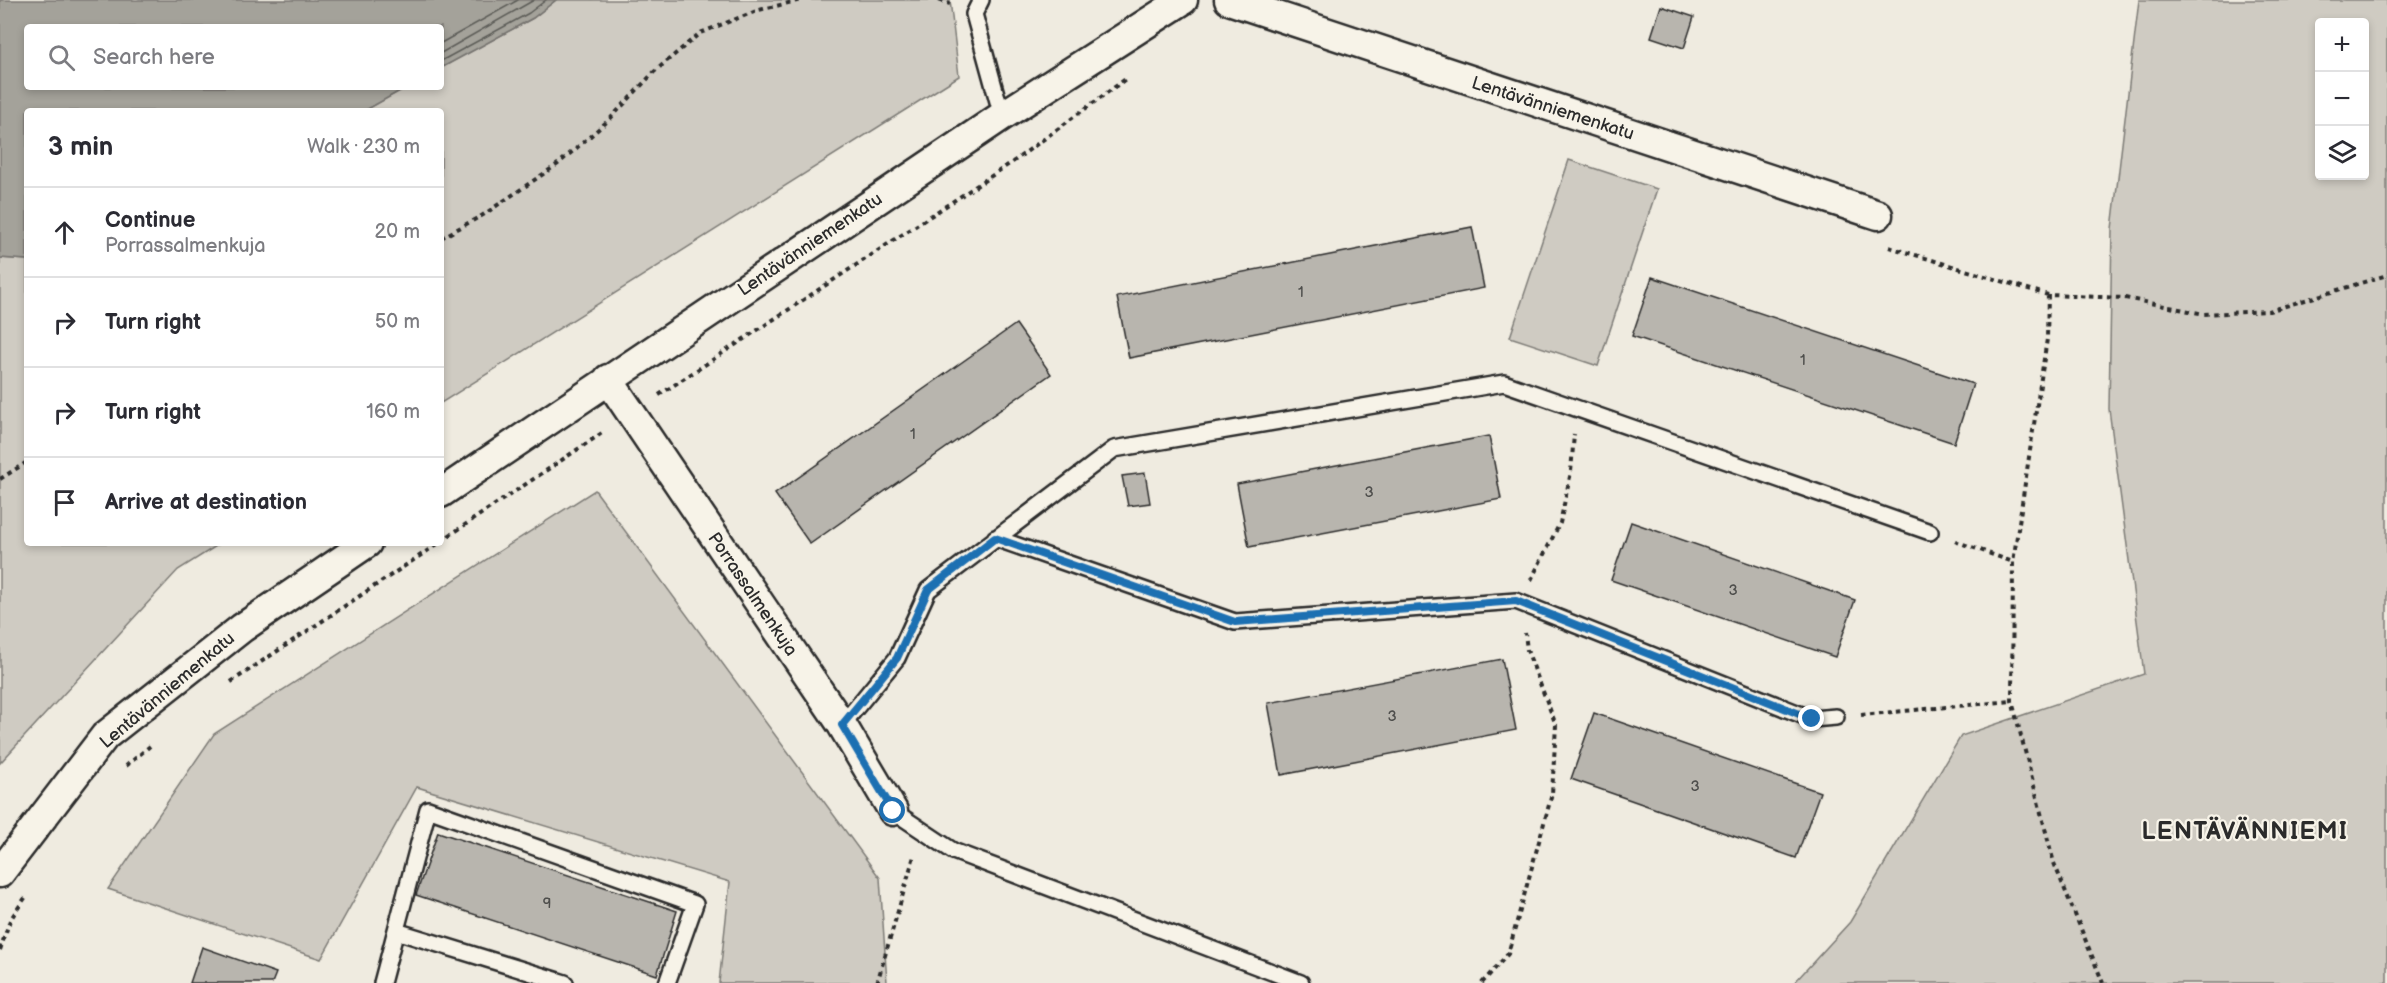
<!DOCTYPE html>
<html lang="en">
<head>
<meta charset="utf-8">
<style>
  :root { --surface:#fff; --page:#f7f7f7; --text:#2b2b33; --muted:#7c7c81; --line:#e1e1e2 }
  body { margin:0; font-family:"Balsamiq Sans",sans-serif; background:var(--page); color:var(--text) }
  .controls { position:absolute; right:18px; top:18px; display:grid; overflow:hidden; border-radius:6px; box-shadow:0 3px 9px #0003 }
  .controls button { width:54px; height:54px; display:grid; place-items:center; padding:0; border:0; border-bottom:2px solid var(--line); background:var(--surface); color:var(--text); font:30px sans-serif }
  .stop { position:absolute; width:18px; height:18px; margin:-14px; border:4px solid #1f6fb2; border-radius:50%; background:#fff }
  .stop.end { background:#1f6fb2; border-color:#fff; box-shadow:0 2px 6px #0008 }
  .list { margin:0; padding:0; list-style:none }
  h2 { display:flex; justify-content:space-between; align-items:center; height:78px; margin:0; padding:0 24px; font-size:26px }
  h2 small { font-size:20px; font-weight:400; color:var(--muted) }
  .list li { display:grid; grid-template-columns:39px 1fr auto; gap:18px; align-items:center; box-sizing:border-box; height:90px; padding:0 24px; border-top:2px solid var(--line) }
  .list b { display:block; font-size:22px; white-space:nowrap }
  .list p { margin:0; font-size:20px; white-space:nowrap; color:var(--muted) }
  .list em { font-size:20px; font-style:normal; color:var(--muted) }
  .icon { flex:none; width:33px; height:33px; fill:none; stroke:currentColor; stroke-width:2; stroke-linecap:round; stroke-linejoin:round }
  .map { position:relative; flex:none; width:2387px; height:983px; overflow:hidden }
  .search { position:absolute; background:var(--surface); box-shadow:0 3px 9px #0003; left:24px; top:24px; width:420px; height:66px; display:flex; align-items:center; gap:15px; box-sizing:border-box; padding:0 21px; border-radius:6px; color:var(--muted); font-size:22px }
  .panel { position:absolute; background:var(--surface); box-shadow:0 3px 9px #0003; left:24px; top:108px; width:420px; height:438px; border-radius:6px }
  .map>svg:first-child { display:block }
  .green { fill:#cfcbc2; stroke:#7d7b76; stroke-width:1.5; fill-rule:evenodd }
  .water { fill:#a4a29a; stroke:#74726e; stroke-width:1.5 }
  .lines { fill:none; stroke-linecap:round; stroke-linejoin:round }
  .shore { stroke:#5b5b57; stroke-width:1.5 }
  .building { fill:#b8b5ae; stroke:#2b2b2b; stroke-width:1.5 }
  .lane-casing { stroke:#2b2b2b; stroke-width:20 }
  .street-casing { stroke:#2b2b2b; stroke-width:33 }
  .path { stroke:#2b2b2b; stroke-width:4; stroke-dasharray:4.5 4.5; stroke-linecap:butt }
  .lane { stroke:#f7f3e8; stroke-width:15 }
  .street { stroke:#f7f3e8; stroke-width:28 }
  .route { stroke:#1f6fb2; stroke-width:8 }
  .labels { text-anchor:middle; stroke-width:4.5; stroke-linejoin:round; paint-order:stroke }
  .number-label { font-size:15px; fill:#4e4e4c }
  .street-label { font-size:18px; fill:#2b2b2b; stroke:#f7f3e8 }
  .district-label { font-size:24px; font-weight:bold; letter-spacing:1.5px; fill:#2b2b2b; stroke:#f7f3e8 }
</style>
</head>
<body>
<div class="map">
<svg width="2387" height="983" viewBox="0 0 2387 983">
  <rect width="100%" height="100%" fill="#efebe0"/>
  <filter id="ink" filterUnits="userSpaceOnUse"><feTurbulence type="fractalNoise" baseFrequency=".0167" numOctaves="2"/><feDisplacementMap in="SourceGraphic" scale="12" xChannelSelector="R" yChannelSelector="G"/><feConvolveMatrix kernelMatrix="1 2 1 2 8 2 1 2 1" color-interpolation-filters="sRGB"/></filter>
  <g filter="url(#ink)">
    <path class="green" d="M556,0H950L959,76L441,403V111H364L407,87H441V68L533,18Z
      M2139,0H2387V983H1794L1850,922L1961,736L2144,674L2109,409L2112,229ZM2364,22V176H2320V22Z
      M1569,160L1657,189L1598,366L1510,337Z
      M0,258L27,260V543H221L178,570L0,763Z
      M595,490L880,878L887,983H719L730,882L417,787L321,959L108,889L214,734Z"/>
    <path class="water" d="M0,0H556L533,18L441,68V27H27V87H407L364,111H27V260L0,258Z"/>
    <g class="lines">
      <path class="shore" d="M441,43L518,0
        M441,53L534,0
        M441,61L529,13L546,0"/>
    </g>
    <path class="building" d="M1661,6L1694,17L1684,48L1651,37Z
      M1472,227L1484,288L1129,358L1117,297Z
      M1652,277L1973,384L1954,443L1632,336Z
      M1016,324L1051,374L810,544L775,494Z
      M1489,436L1501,499L1249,547L1237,484Z
      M1145,473L1150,503L1128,506L1122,476Z
      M1631,522L1855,600L1835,657L1611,580Z
      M1502,659L1516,730L1281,775L1268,703Z
      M1594,713L1820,792L1796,858L1571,779Z
      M438,832L677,911L657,975L416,895Z
      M202,947L276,973L272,983H190Z"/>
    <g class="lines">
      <g class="lane-casing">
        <path id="lane" d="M981,0L974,14L1002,116
          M995,538L1235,622L1516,601L1812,719L1836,717
          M842,725L897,658L928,590L1114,449L1504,383L1930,532
          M893,811L953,851L1301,983
          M396,931L565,983
          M382,983L428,809L695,904L667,983"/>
      </g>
      <g class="street-casing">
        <path id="street" d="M1229,0L1878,215
          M608,379L842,725L893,811
          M441,493L1002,116L1183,0
          M0,873L105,736L242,628L367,543"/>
      </g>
      <path class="path" d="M939,0L950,4
        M441,238L483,215L558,164L610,119L654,72L700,33L759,10L801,0
        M1889,247L2048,295L2125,298L2204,314L2269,311L2387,275
        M2048,295L2047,339L2013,562L2012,701L2054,863L2103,983
        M659,395L1014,161L1127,78
        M0,479L27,462
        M441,541L605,431
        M1955,541L2013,562
        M1531,580L1560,523L1571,472L1574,434
        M231,682L439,543
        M1861,715L2012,701
        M126,766L150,746
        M0,950L10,920L27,895
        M877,983L914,856
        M1482,983L1508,954L1552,794L1556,725L1527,650L1525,633"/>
      <use href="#lane" class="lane"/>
      <use href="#street" class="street"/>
    </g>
  </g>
  <g class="lines" filter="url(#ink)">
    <path class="route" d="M893,811L842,725L897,658L928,590L995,538L1235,622L1516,601L1812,719"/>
  </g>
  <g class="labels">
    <g class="number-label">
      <text x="1301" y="297">1</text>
      <text x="1803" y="365">1</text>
      <text x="913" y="439">1</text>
      <text x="1369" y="497">3</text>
      <text x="1733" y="595">3</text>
      <text x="1392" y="721">3</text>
      <text x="1695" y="791">3</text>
      <text x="547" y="908">9</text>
    </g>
    <g class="street-label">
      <text transform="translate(1553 108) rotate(18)" y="6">Lentävänniemenkatu</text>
      <text transform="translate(810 244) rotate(-34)" y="6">Lentävänniemenkatu</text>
      <text transform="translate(753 594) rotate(56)" y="6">Porrassalmenkuja</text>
      <text transform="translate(167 690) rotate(-40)" y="6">Lentävänniemenkatu</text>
    </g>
    <g class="district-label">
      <text x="2245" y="839">LENTÄVÄNNIEMI</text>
    </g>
  </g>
</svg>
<div class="controls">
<button>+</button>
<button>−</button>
<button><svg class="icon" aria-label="layers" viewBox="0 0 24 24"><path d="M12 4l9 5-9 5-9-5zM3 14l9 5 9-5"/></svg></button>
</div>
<div class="stop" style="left:893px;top:811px"></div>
<div class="stop end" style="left:1812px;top:719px"></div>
<div class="search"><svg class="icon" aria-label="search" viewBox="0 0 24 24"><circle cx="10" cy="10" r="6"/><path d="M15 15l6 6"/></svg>Search here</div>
<section class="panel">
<h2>3 min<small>Walk · 230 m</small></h2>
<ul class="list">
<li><svg class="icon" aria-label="ahead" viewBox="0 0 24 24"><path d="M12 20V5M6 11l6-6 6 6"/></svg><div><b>Continue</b><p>Porrassalmenkuja</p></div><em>20 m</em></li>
<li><svg class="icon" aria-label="right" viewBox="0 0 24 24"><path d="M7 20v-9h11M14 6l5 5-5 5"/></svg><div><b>Turn right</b></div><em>50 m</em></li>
<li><svg class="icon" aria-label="right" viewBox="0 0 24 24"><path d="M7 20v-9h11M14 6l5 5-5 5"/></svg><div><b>Turn right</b></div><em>160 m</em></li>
<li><svg class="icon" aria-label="arrive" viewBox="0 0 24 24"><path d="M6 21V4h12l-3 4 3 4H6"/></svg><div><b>Arrive at destination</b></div></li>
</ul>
</section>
</div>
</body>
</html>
